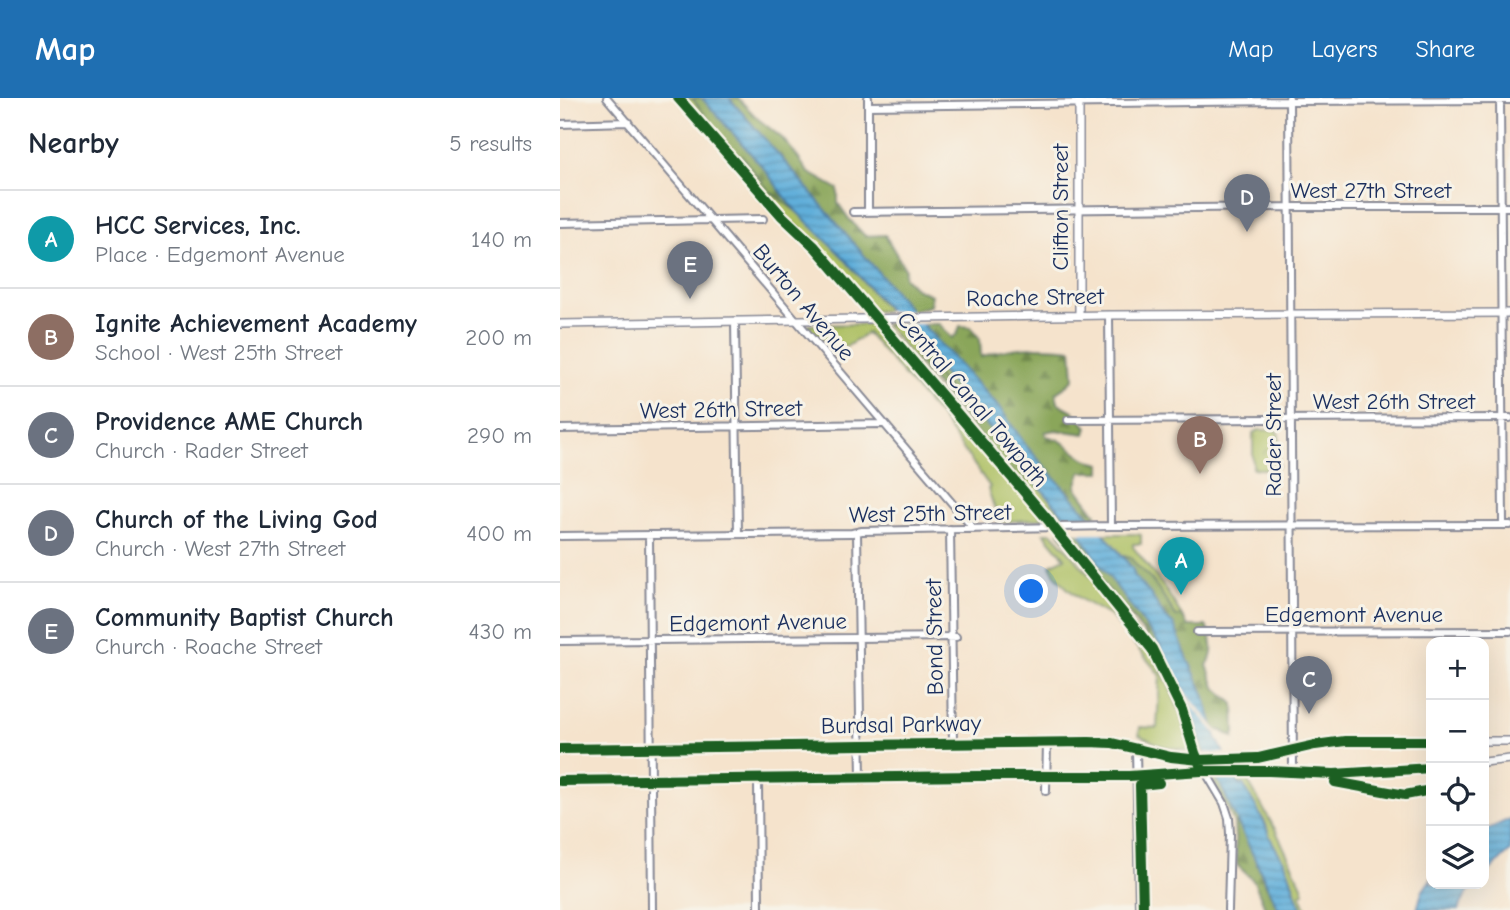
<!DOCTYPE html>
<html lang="en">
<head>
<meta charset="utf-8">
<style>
  :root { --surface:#fff; --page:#f2f2f3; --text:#1f2937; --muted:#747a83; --line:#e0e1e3; --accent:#1f6fb2 }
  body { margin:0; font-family:"Comic Neue",sans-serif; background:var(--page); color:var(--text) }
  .controls { position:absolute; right:21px; bottom:21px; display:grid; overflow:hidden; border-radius:14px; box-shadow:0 7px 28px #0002 }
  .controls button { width:63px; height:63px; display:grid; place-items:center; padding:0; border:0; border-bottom:2px solid var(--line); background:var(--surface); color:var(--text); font:35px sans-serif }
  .you { position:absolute; left:472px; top:494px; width:24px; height:24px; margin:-18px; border:5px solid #fff; border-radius:50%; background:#1a73e8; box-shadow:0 0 0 10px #1a73e833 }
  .badge { display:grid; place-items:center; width:46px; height:46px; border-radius:50%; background:var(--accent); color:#fff; font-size:23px; font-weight:700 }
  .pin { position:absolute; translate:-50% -58px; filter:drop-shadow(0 2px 4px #0008) }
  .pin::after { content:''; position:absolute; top:37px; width:24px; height:21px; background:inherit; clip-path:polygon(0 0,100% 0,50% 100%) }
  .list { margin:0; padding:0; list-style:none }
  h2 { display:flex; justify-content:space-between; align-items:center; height:91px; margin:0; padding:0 28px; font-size:30px }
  h2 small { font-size:23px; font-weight:400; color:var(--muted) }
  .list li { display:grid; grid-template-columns:46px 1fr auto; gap:21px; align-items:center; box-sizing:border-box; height:98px; padding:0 28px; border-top:2px solid var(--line) }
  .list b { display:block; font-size:26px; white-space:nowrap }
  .list p { margin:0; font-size:23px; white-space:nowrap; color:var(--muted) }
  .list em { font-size:23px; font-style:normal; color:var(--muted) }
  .icon { flex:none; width:38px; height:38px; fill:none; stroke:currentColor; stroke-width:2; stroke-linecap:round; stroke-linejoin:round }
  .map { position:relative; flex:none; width:950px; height:812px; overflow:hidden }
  header { display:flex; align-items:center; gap:42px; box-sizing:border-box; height:98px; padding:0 35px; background:var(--accent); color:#fff }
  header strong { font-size:33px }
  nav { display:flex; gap:38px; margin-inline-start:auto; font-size:24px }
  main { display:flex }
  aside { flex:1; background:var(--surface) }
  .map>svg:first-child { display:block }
  .grass { fill:#adc064; stroke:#647861; stroke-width:2 }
  .forest { fill:url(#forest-firs); stroke:#526a5c; stroke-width:2 }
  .park { fill:url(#park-crowns); stroke:#647861; stroke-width:2 }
  .water { fill:url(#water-rules); stroke:#3e6f9c; stroke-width:2 }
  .pier { fill:#f5e3cc }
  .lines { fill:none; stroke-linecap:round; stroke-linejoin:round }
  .minor-casing { stroke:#888995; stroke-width:10 }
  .tertiary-casing { stroke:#888995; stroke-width:10 }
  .minor { stroke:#fff; stroke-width:6 }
  .tertiary { stroke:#fff; stroke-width:7 }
  .cycleway-casing { stroke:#f7f3e8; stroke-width:15 }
  .cycleway { stroke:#1b5e20; stroke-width:10 }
  .labels { text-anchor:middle; stroke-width:6; stroke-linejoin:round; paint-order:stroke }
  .street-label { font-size:23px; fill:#1b2f5e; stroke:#f7f3e8 }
</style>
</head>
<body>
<header>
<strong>Map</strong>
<nav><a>Map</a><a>Layers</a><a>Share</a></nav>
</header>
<main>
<aside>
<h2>Nearby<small>5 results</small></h2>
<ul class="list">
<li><span class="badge" style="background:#0f9aa8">A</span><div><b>HCC Services, Inc.</b><p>Place · Edgemont Avenue</p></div><em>140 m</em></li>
<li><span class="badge" style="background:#8d6e63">B</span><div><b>Ignite Achievement Academy</b><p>School · West 25th Street</p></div><em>200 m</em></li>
<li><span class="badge" style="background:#6b7280">C</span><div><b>Providence AME Church</b><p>Church · Rader Street</p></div><em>290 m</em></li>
<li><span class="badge" style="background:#6b7280">D</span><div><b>Church of the Living God</b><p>Church · West 27th Street</p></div><em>400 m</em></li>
<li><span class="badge" style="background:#6b7280">E</span><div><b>Community Baptist Church</b><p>Church · Roache Street</p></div><em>430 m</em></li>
</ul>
</aside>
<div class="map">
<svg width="950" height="812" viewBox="0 0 950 812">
  <defs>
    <pattern id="forest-firs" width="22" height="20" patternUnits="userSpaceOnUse" patternTransform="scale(1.75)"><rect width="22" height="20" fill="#8aa65a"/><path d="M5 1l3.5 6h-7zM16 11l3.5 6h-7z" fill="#70884e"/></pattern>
    <pattern id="park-crowns" width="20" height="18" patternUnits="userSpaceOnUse" patternTransform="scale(1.75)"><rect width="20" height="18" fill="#adc064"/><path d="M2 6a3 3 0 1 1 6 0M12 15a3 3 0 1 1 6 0" fill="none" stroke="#8c9c56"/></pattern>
    <pattern id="water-rules" width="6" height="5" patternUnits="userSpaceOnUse" patternTransform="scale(1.75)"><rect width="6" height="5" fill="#61afda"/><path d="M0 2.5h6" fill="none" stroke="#4f8fb4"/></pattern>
  </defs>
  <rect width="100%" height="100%" fill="#f7f3e8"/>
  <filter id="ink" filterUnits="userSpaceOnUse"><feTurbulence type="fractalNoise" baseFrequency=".0143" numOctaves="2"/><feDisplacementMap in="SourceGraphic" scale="14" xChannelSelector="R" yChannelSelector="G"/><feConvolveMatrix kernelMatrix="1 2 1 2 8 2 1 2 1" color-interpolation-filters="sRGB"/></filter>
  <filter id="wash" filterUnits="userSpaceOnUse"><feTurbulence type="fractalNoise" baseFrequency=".00686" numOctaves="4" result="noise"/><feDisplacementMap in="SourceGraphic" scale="28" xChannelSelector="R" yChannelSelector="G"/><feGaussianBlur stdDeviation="1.57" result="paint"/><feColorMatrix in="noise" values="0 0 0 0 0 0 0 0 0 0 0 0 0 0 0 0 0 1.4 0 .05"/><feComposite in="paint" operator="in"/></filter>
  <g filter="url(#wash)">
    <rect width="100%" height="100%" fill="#f5e3cc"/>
    <path class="grass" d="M120,0H132L168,48L184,62L209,93L236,113L259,134L283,159L328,213H315L310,209L256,144L221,115L165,50Z
      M319,226L484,421L439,424L428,391L430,389L378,316L307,235L286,249L261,240L256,242L248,230L249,227Z
      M325,226H340L410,307L403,306L359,259L360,268Z
      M462,368L507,422C485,422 478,407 465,391L472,392L465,382Z
      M484,435H492C511,454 528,476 545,496C563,517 584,540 597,565C612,591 623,620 631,649V653L602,648L579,637L580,629L597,630L600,577L552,519L522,502L507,490L495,477L490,467L505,460Z
      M544,436H577L581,437V446H573V449L604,489L622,518L617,520C608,505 599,489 587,477C580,470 577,470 571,460L563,458Z
      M594,550L607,564V561L625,594L623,592L621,594L629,603L646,655L636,654C628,616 611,584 594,550Z
      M655,679L658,680L680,726L674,725L669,713L653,682Z
      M676,680H686L716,733L743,790L744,795L740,796L747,812H742L735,800V792L727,769L709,738L706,726Z"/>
    <path class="forest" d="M132,0H142L201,67L236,113L209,93L184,62L168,48Z
      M169,0H178L198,21L222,40L234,54L248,74L278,91V105L289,121L305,138L325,137L345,171L344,179L355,190L371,197L370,208L351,213L230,70Z
      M362,226H379L392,240L397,236L400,228L411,229L420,241L421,259C451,247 481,248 512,251L514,280L508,287L496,295L498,305L513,313L527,329L525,336L496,332L485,334L486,338C491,339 497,340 502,344C517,353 522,363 541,366V374H521L516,389L536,416L532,422L467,349L441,312Z
      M359,257L403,306L410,307L462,368L465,382L473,392L465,391L360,268Z
      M499,435H519L522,438C541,467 562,495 582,523C591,536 604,549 608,565C590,546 577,524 560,505C540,482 519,459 499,435Z
      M563,458L571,460C577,470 580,470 587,477C599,489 607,505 616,519L622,518L628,528H646C652,542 656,554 647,567L655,589L674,606L675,636L672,637L673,639L660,632L658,633L652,626L644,596L628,562L614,527L604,518L591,497L575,479L572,470Z
      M674,725L680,726L707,789L719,812H706L694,783L677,767Z"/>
    <path class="park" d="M699,332H716L719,337V368L715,371H693V335Z"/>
    <path class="water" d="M142,0H169L230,70L363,227L441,312L467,349L531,420L572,470L575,479L591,497L604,518L614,527L628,562L644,596L656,639L680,688L683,686C691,702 703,718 708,735C712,747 722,758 727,770C733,784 735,798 742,812H719L643,650L625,594L599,546L539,465L522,438L283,159L236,113L201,67Z
      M950,721V753L924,778V733Z
      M871,781V786H916L908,794L898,812H857L862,794Z"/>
    <path class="pier" d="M324,213H355L366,226H336Z
      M502,422H537L548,435H514Z
      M623,592L658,633L661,641L622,596L621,593Z
      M642,655H667L679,679H654L652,669H649Z"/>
  </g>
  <g filter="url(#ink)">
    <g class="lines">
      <g class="minor-casing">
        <path id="minor" d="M47,0L414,431
          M308,0V114
          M729,0L733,674
          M940,0L943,427
          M308,8L729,3L950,2
          M0,26L68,24
          M293,114L730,109H950
          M0,125L203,121
          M549,217L551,428
          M175,223L178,436
          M508,322L950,320
          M0,331L323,326
          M390,431L393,646
          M297,434L301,680
          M89,437L92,812
          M0,438L292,435L302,433L551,428L950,427
          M637,534L950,533
          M0,543L396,539
          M576,650L579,812
          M645,673L664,705L669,720L670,736L668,812
          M198,681L199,812
          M486,693L487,644"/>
      </g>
      <g class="tertiary-casing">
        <path id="tertiary" d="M519,0V217
          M0,226L549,217L950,215
          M924,643H950
          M0,651L529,644L552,645L611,659L640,662L698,660L755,647L785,643H871
          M924,664L950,661
          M0,683L418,678H569L641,673H709L774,676L871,670"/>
      </g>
      <use href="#minor" class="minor"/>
      <use href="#tertiary" class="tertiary"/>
      <g class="cycleway-casing">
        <path id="cycleway" d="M118,0L221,117L255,149L489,423L493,429L592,551L622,612L635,655L641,669
          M0,651L529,644L552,645L611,659L640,662L698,660L755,647L785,643H871
          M0,683L418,678H569L641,673H709L774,676L871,670
          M775,684L845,697L871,692
          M583,812L580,687L599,685"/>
      </g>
      <use href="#cycleway" class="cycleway"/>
    </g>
  </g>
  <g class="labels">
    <g class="street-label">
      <text x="811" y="100">West 27th Street</text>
      <text transform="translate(500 109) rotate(-90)" y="8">Clifton Street</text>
      <text transform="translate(475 199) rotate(-1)" y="8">Roache Street</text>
      <text transform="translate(244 204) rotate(50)" y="8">Burton Avenue</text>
      <text transform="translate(413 301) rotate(50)" y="8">Central Canal Towpath</text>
      <text x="834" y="311">West 26th Street</text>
      <text transform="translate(161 311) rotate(-1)" y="8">West 26th Street</text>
      <text transform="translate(713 337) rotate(-90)" y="8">Rader Street</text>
      <text transform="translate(370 415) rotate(-1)" y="8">West 25th Street</text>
      <text x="794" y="524">Edgemont Avenue</text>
      <text transform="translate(198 524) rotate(-1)" y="8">Edgemont Avenue</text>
      <text transform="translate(374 539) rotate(-91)" y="8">Bond Street</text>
      <text transform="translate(341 626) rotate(-1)" y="8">Burdsal Parkway</text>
    </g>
  </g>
</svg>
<div class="controls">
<button>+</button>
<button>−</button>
<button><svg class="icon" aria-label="locate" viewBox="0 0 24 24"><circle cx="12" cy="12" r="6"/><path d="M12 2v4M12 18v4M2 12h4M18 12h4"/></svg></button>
<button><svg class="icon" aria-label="layers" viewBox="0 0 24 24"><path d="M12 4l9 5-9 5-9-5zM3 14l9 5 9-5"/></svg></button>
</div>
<div class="you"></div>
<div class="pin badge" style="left:621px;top:497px;background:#0f9aa8">A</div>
<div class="pin badge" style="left:640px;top:376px;background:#8d6e63">B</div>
<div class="pin badge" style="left:749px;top:616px;background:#6b7280">C</div>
<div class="pin badge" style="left:687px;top:134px;background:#6b7280">D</div>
<div class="pin badge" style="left:130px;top:201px;background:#6b7280">E</div>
</div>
</main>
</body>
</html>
